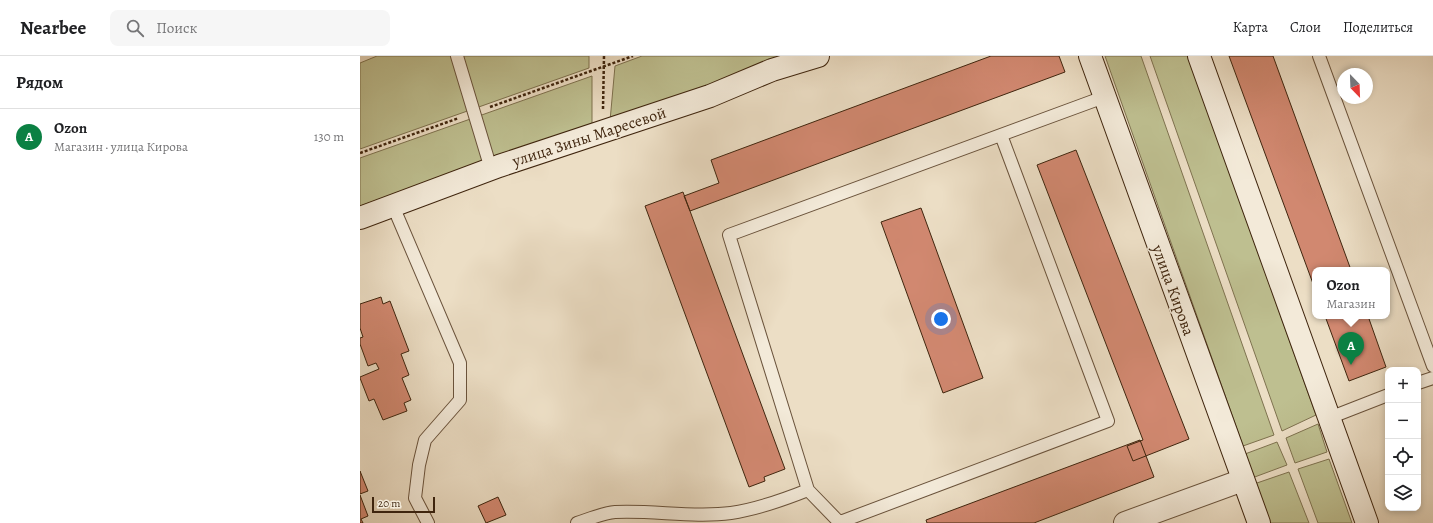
<!DOCTYPE html>
<html lang="ru">
<head>
<meta charset="utf-8">
<style>
  :root { --surface:#fff; --page:#f6f6f6; --text:#202124; --muted:#757577; --line:#e0e0e0; --accent:#0b8043 }
  body { margin:0; font-family:Alegreya,serif; background:var(--page); color:var(--text) }
  .controls { position:absolute; right:12px; bottom:12px; display:grid; overflow:hidden; border-radius:8px; box-shadow:0 2px 6px #0003 }
  .controls button { width:36px; height:36px; display:grid; place-items:center; padding:0; border:0; border-bottom:1px solid var(--line); background:var(--surface); color:var(--text); font:20px sans-serif }
  .compass { position:absolute; left:977px; top:12px; width:36px; height:36px; border-radius:50%; background:var(--surface); box-shadow:0 2px 6px #0003; rotate:157deg }
  .scale { position:absolute; left:12px; bottom:10px; width:63px; box-sizing:border-box; padding-left:4px; border:2px solid #3f250e; border-top:0; font-size:11px; line-height:14px; white-space:nowrap; color:#3f250e; -webkit-text-stroke:3px #f3ead9; paint-order:stroke }
  .you { position:absolute; left:581px; top:263px; width:14px; height:14px; margin:-10px; border:3px solid #fff; border-radius:50%; background:#1a73e8; box-shadow:0 0 0 6px #1a73e833 }
  .badge { display:grid; place-items:center; width:26px; height:26px; border-radius:50%; background:var(--accent); color:#fff; font-size:13px; font-weight:700 }
  .pin { position:absolute; translate:-50% -33px; filter:drop-shadow(0 1px 2px #0008) }
  .pin::after { content:''; position:absolute; top:21px; width:14px; height:12px; background:inherit; clip-path:polygon(0 0,100% 0,50% 100%) }
  .popup { position:absolute; left:952px; top:211px; width:78px; height:52px; box-sizing:border-box; display:grid; place-content:center; border-radius:8px; background:var(--surface); filter:drop-shadow(0 1px 3px #0005); font-size:13px; white-space:nowrap; color:var(--muted) }
  .popup b { font-size:15px; color:var(--text) }
  .popup::after { content:''; position:absolute; left:50%; top:100%; margin-left:-8px; border:8px solid transparent; border-top-color:var(--surface) }
  .list { margin:0; padding:0; list-style:none }
  h2 { display:flex; justify-content:space-between; align-items:center; height:52px; margin:0; padding:0 16px; font-size:17px }
  h2 small { font-size:13px; font-weight:400; color:var(--muted) }
  .list li { display:grid; grid-template-columns:26px 1fr auto; gap:12px; align-items:center; box-sizing:border-box; height:56px; padding:0 16px; border-top:1px solid var(--line) }
  .list b { display:block; font-size:15px; white-space:nowrap }
  .list p { margin:0; font-size:13px; white-space:nowrap; color:var(--muted) }
  .list em { font-size:13px; font-style:normal; color:var(--muted) }
  .icon { flex:none; width:22px; height:22px; fill:none; stroke:currentColor; stroke-width:2; stroke-linecap:round; stroke-linejoin:round }
  .map { position:relative; flex:none; width:1073px; height:467px; overflow:hidden }
  header { display:flex; align-items:center; gap:24px; box-sizing:border-box; height:56px; padding:0 20px; background:var(--surface); border-bottom:1px solid var(--line) }
  header strong { font-size:19px }
  nav { display:flex; gap:22px; margin-inline-start:auto; font-size:14px }
  .search { width:280px; height:36px; background:var(--page); display:flex; align-items:center; gap:10px; box-sizing:border-box; padding:0 14px; border-radius:8px; color:var(--muted); font-size:15px }
  main { display:flex }
  aside { flex:1; background:var(--surface) }
  .map>svg:first-child { display:block }
  .grass { fill:#bebf90; stroke:#7e724f }
  .building { fill:#d18870; stroke:#3f250e }
  .lines { fill:none; stroke-linecap:round; stroke-linejoin:round }
  .service-casing { stroke:#6a533c; stroke-width:14 }
  .minor-casing { stroke:#6a533c; stroke-width:24 }
  .secondary-casing { stroke:#3f250e; stroke-width:24 }
  .path { stroke:#3f250e; stroke-width:2.5; stroke-dasharray:3 2; stroke-linecap:butt }
  .service { stroke:#f3ead9; stroke-width:12 }
  .minor { stroke:#f3ead9; stroke-width:22 }
  .secondary { stroke:#f3ead9; stroke-width:22 }
  .labels { text-anchor:middle; stroke-width:3; stroke-linejoin:round; paint-order:stroke }
  .street-label { font-size:16px; fill:#3f250e; stroke:#f3ead9 }
</style>
</head>
<body>
<header>
<strong>Nearbee</strong>
<div class="search"><svg class="icon" aria-label="search" viewBox="0 0 24 24"><circle cx="10" cy="10" r="6"/><path d="M15 15l6 6"/></svg>Поиск</div>
<nav><a>Карта</a><a>Слои</a><a>Поделиться</a></nav>
</header>
<main>
<aside>
<h2>Рядом<small></small></h2>
<ul class="list">
<li><span class="badge">A</span><div><b>Ozon</b><p>Магазин · улица Кирова</p></div><em>130 m</em></li>
</ul>
</aside>
<div class="map">
<svg width="1073" height="467" viewBox="0 0 1073 467">
  <rect width="100%" height="100%" fill="#ecdec5"/>
  <filter id="stains"><feTurbulence type="fractalNoise" baseFrequency=".005" numOctaves="4"/><feColorMatrix values="0 0 0 0 .2 0 0 0 0 .09 0 0 0 0 .02 0 0 0 .5 -.17"/></filter>
  <radialGradient id="worn" r=".72"><stop offset=".6" stop-color="#630" stop-opacity="0"/><stop offset="1" stop-color="#630" stop-opacity=".3"/></radialGradient>
  <path class="grass" d="M17,0H229V12L0,93V7Z
    M282,0H430L250,65L255,10Z
    M745,0H781L914,379L883,390Z
    M790,0H828L956,359L922,375Z
    M232,20V69L0,150V102Z
    M958,368L967,396L935,407L926,382Z
    M917,386L927,409L892,422L885,398Z
    M969,403L992,467H958L938,413Z
    M929,416L949,467H908L894,428Z"/>
  <path class="building" d="M631,0H699L705,16L330,155L324,140L359,127L351,104Z
    M869,0H913L991,214H955V233Z
    M716,94L829,383L773,405L767,390L783,384L677,109Z
    M323,136L425,413L404,421L405,425L389,431L285,150Z
    M561,152L623,322L583,337L521,166Z
    M21,241L23,248L30,245L49,295L41,298L49,319L42,322L51,344L44,347L47,355L23,364L14,343L9,345L0,322V321L19,313L16,307L8,310L0,288V282L3,281L0,272V248Z
    M965,260H1008L1026,311L989,325Z
    M780,384L794,421L674,467H567L566,464Z
    M0,415L8,435L0,438Z
    M0,439L8,460L1,463L3,467H0Z
    M138,441L146,459L126,467L118,450Z"/>
  <g class="lines">
    <g class="service-casing">
      <path id="service" d="M97,0L131,113
        M959,0L1073,310
        M33,150L100,307V344L65,384L59,409L55,442L68,467
        M1058,327L1073,322
        M969,362L1028,339
        M480,466L748,365L641,79
        M217,467C229,463 243,457 255,456C294,454 333,462 371,457C398,453 423,444 448,434
        M480,467L448,434L369,179L744,41"/>
    </g>
    <g class="minor-casing">
      <path id="minor" d="M765,467L883,424"/>
    </g>
    <g class="secondary-casing">
      <path id="secondary" d="M730,0L899,467
        M839,0L1007,467
        M0,162L139,110L350,40L412,14L458,0"/>
    </g>
    <path class="path" d="M130,51L273,0
      M243,53L244,0
      M0,97L99,62"/>
    <use href="#service" class="service"/>
    <use href="#minor" class="minor"/>
    <use href="#secondary" class="secondary"/>
  </g>
  <g class="labels">
    <g class="street-label">
      <text transform="translate(229 80) rotate(-18)" y="6">улица Зины Маресевой</text>
      <text transform="translate(814 234) rotate(70)" y="6">улица Кирова</text>
    </g>
  </g>
  <rect width="100%" height="100%" filter="url(#stains)"/>
  <rect width="100%" height="100%" fill="url(#worn)"/>
</svg>
<div class="controls">
<button>+</button>
<button>−</button>
<button><svg class="icon" aria-label="locate" viewBox="0 0 24 24"><circle cx="12" cy="12" r="6"/><path d="M12 2v4M12 18v4M2 12h4M18 12h4"/></svg></button>
<button><svg class="icon" aria-label="layers" viewBox="0 0 24 24"><path d="M12 4l9 5-9 5-9-5zM3 14l9 5 9-5"/></svg></button>
</div>
<svg class="compass" viewBox="-18 -18 36 36"><path d="M0-13l5 13h-10z" fill="#e53935"/><path d="M0 13l5-13h-10z" fill="#757577"/></svg>
<div class="scale">20 m</div>
<div class="you"></div>
<div class="pin badge" style="left:991px;top:309px">A</div>
<div class="popup"><b>Ozon</b>Магазин</div>
</div>
</main>
</body>
</html>
